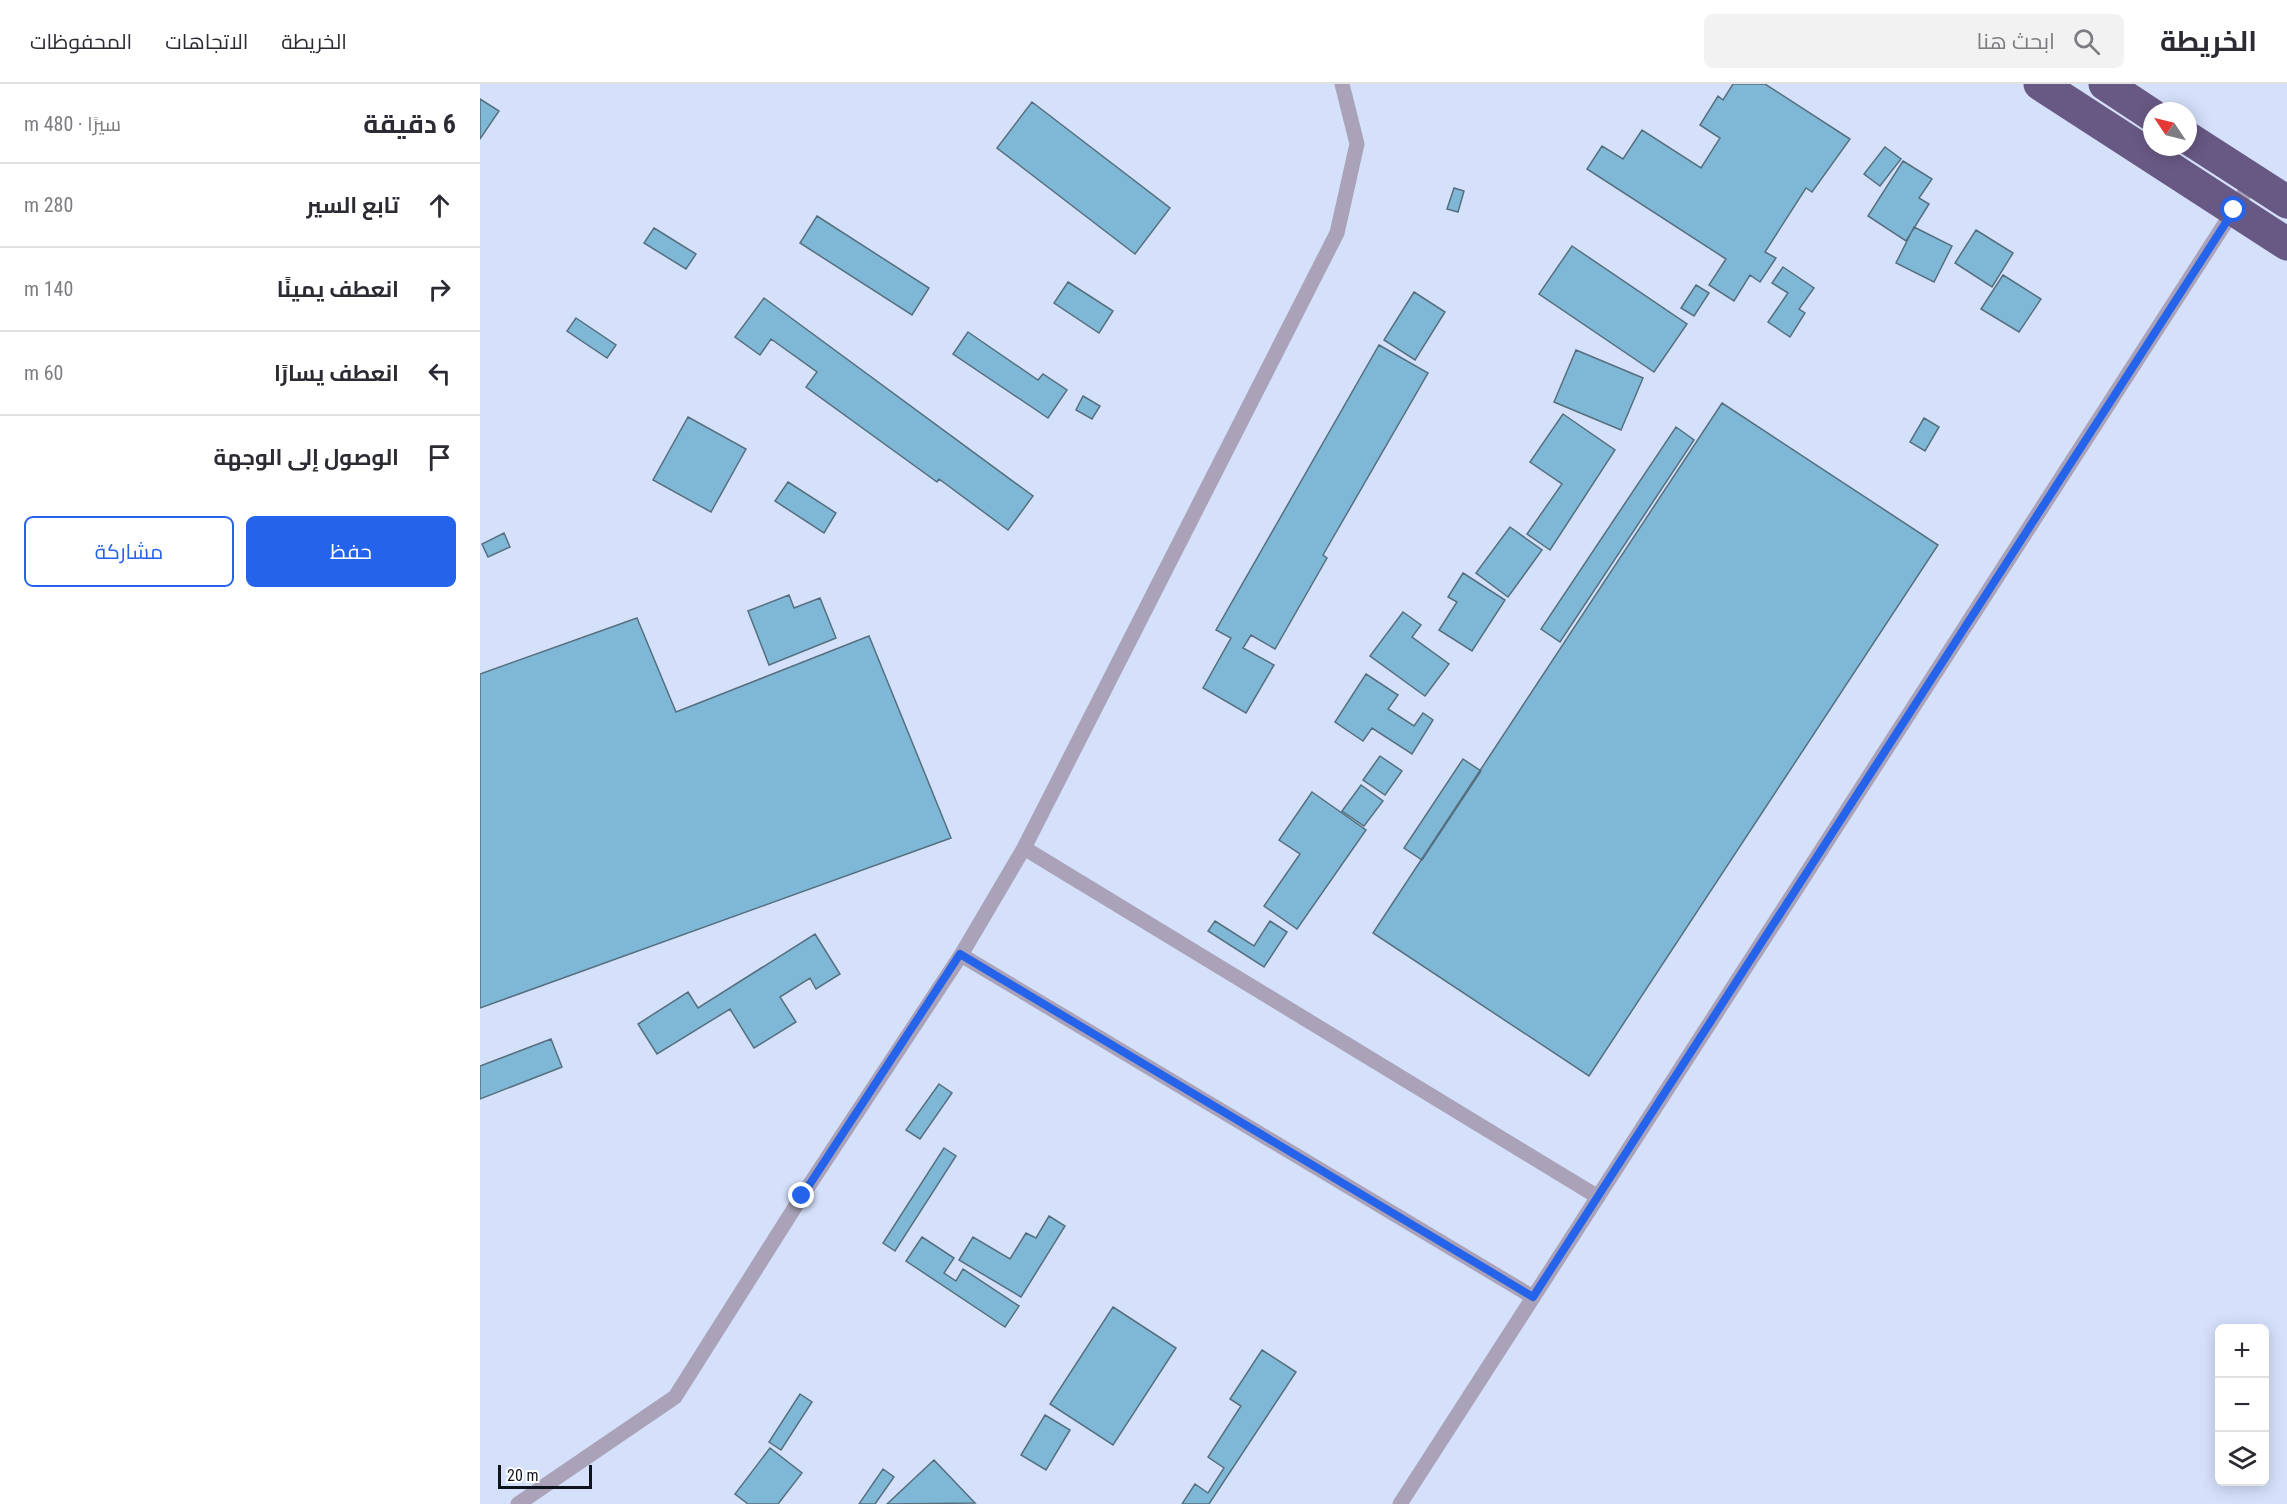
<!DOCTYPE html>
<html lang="ar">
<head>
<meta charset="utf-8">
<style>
  :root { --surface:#fff; --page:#f2f2f3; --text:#2b2b33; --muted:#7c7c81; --line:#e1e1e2; --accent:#2563eb }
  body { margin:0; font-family:"Roboto Condensed",Cairo,sans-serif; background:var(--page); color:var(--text); direction:rtl }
  .controls { position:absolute; right:18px; bottom:18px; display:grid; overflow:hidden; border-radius:9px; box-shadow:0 3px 15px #0003 }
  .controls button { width:54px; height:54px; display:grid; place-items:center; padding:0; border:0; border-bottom:2px solid var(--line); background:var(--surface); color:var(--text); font:30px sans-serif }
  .compass { position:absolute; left:1663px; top:18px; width:54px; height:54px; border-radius:50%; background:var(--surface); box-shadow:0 3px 15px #0003; rotate:305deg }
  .scale { position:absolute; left:18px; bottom:15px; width:94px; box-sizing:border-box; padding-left:6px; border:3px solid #0f131c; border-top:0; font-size:16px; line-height:21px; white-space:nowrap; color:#0f131c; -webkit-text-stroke:4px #fff; paint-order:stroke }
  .stop { position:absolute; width:18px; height:18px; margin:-14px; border:4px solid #2563eb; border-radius:50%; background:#fff }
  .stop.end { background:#2563eb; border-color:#fff; box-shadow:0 2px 6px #0008 }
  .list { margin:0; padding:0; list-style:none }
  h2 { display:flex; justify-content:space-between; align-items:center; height:78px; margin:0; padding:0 24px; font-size:26px }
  h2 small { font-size:20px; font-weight:400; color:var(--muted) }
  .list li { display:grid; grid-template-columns:39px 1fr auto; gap:18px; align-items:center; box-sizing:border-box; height:84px; padding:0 24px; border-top:2px solid var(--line) }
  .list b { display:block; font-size:22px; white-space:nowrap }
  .list em { font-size:20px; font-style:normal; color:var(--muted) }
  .actions { display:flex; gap:12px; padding:18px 24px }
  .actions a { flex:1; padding:14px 0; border:2px solid var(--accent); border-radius:9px; text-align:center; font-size:21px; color:var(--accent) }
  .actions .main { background:var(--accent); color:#fff }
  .icon { flex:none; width:33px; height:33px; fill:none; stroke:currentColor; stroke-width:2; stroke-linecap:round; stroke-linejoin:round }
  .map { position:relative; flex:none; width:1807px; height:1420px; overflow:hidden; direction:ltr }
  header { display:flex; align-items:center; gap:36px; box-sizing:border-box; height:84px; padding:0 30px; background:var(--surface); border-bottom:2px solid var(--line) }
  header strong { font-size:28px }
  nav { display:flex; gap:33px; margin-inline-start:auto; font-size:21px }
  .search { width:420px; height:54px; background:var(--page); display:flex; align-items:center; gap:15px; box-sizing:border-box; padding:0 21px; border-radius:9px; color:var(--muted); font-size:22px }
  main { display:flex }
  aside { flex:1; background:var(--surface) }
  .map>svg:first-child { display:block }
  .built { fill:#d5e0fb; fill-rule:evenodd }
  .building { fill:#7fb8d7; stroke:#566f7e; stroke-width:1.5 }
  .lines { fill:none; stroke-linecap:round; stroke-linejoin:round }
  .service { stroke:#a9a2b8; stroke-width:15 }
  .trunk { stroke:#685984; stroke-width:33 }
  .route { stroke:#2563eb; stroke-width:8 }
</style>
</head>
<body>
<header>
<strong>الخريطة</strong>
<div class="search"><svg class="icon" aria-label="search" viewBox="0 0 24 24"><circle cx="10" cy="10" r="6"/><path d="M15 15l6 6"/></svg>ابحث هنا</div>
<nav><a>الخريطة</a><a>الاتجاهات</a><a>المحفوظات</a></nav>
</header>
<main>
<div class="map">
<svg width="1807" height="1420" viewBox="0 0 1807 1420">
  <rect width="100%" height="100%" fill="#e5ecfc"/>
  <path class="built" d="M0,0H1807V1420H0ZM1672,27H1708V63H1672ZM1740,1244H1784V1398H1740Z"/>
  <path class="building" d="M1253,0H1285L1370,55L1332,108L1326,104L1285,168L1296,174L1280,198L1270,191L1254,217L1229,201L1246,175L1107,85L1122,62L1143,75L1162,46L1221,84L1240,54L1220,41L1238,12L1243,16Z
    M0,15L19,27L0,55Z
    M552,18L690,124L655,170L517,64Z
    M1405,63L1421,75L1400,102L1384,90Z
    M1423,77L1452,95L1439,114L1449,120L1426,157L1388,132Z
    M974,104L984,107L978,128L967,125Z
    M337,132L449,204L432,231L320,159Z
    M1434,143L1472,162L1454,198L1416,179Z
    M174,144L216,170L206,185L164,159Z
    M1496,146L1533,169L1512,203L1475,179Z
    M1092,162L1207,240L1174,288L1059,210Z
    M1303,183L1334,204L1319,225L1325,229L1310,253L1288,238L1308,209L1292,199Z
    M1523,191L1561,215L1539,248L1501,225Z
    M588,198L633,227L619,249L574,219Z
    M1216,201L1229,209L1214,232L1201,224Z
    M934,208L965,228L935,276L904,256Z
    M284,214L553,412L528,446L459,395L457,398L326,303L337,288L291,255L280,271L255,253Z
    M96,234L136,261L127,274L87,247Z
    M488,248L558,296L563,290L587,306L568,334L473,270Z
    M899,261L948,289L843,471L847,474L795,565L771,551L763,564L794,581L766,629L723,604L751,554L736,546Z
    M1096,266L1163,294L1141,346L1074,318Z
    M603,312L620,322L612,335L596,326Z
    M1242,319L1458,461L1109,992L893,849Z
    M1083,330L1135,366L1070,466L1047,450L1082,400L1050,378Z
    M208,333L266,365L231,428L173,396Z
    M1444,334L1459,343L1445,367L1430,358Z
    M1196,343L1214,356L1080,558L1061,545Z
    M308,398L356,429L344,449L295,417Z
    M1030,443L1062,466L1028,513L996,489Z
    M24,449L30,463L8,473L2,460Z
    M983,489L1025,516L992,567L959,546L977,518L968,513Z
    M309,511L314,524L340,514L356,554L289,581L268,527Z
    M923,528L941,541L932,553L969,580L945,612L890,572Z
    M157,534L196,628L389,552L471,754L0,924V590Z
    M886,590L918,611L908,625L934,642L943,629L953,636L932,670L892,644L883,657L855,638Z
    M900,672L922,687L905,711L883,696Z
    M983,675L1001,687L942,776L924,764Z
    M881,701L903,717L884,742L862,727Z
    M832,708L886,746L817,845L784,822L820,770L799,756Z
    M735,837L774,862L790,837L807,848L784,883L728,847Z
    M335,850L360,890L336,905L330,894L300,913L316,938L274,964L250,925L177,970L158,940L208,908L218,924Z
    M71,955L82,983L0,1015V982Z
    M459,1000L472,1009L440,1055L426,1046Z
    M464,1064L476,1072L415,1167L403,1159Z
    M569,1132L585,1142L541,1213L479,1176L493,1153L530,1175L546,1149L556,1154Z
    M442,1153L474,1174L464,1189L476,1197L483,1185L539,1222L525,1243L426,1177Z
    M633,1223L696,1264L633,1361L570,1320Z
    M782,1266L816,1288L729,1420H702L715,1400L728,1409L744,1384L728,1373L761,1322L750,1315Z
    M320,1310L332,1318L301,1366L289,1358Z
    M565,1331L590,1346L566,1386L541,1371Z
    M290,1364L322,1389L298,1420H268L255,1410Z
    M454,1376L495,1419L407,1420Z
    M403,1385L414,1393L395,1420H379Z"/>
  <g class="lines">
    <path class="service" d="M544,764L1118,1113
      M481,871L1053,1213
      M38,1420L195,1313L322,1112L481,871L544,764L857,149L877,60L862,0
      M920,1420L1773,96"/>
    <path class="trunk" d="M1560,0L1807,160
      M1625,0L1672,31
      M1708,54L1807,118"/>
  </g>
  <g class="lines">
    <path class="route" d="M322,1112L480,870L1053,1213L1754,126"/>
  </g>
</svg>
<div class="controls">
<button>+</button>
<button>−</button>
<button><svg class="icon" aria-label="layers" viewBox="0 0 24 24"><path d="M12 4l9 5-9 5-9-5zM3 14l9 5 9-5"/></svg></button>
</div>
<svg class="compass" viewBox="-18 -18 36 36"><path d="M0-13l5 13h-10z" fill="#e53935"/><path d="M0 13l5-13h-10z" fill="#7c7c81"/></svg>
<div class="scale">20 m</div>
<div class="stop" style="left:1754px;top:126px"></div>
<div class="stop end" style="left:322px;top:1112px"></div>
</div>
<aside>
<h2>6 دقيقة<small>سيرًا · 480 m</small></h2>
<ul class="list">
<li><svg class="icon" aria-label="ahead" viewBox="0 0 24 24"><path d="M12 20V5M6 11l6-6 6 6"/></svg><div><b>تابع السير</b></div><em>280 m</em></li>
<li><svg class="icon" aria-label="right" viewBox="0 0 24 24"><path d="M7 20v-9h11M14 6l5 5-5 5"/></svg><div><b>انعطف يمينًا</b></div><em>140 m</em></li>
<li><svg class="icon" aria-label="left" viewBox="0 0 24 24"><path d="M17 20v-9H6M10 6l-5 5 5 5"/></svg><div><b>انعطف يسارًا</b></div><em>60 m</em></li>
<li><svg class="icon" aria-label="arrive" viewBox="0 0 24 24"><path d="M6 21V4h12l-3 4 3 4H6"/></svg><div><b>الوصول إلى الوجهة</b></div></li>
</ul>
<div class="actions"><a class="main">حفظ</a><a>مشاركة</a></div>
</aside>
</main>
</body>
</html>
